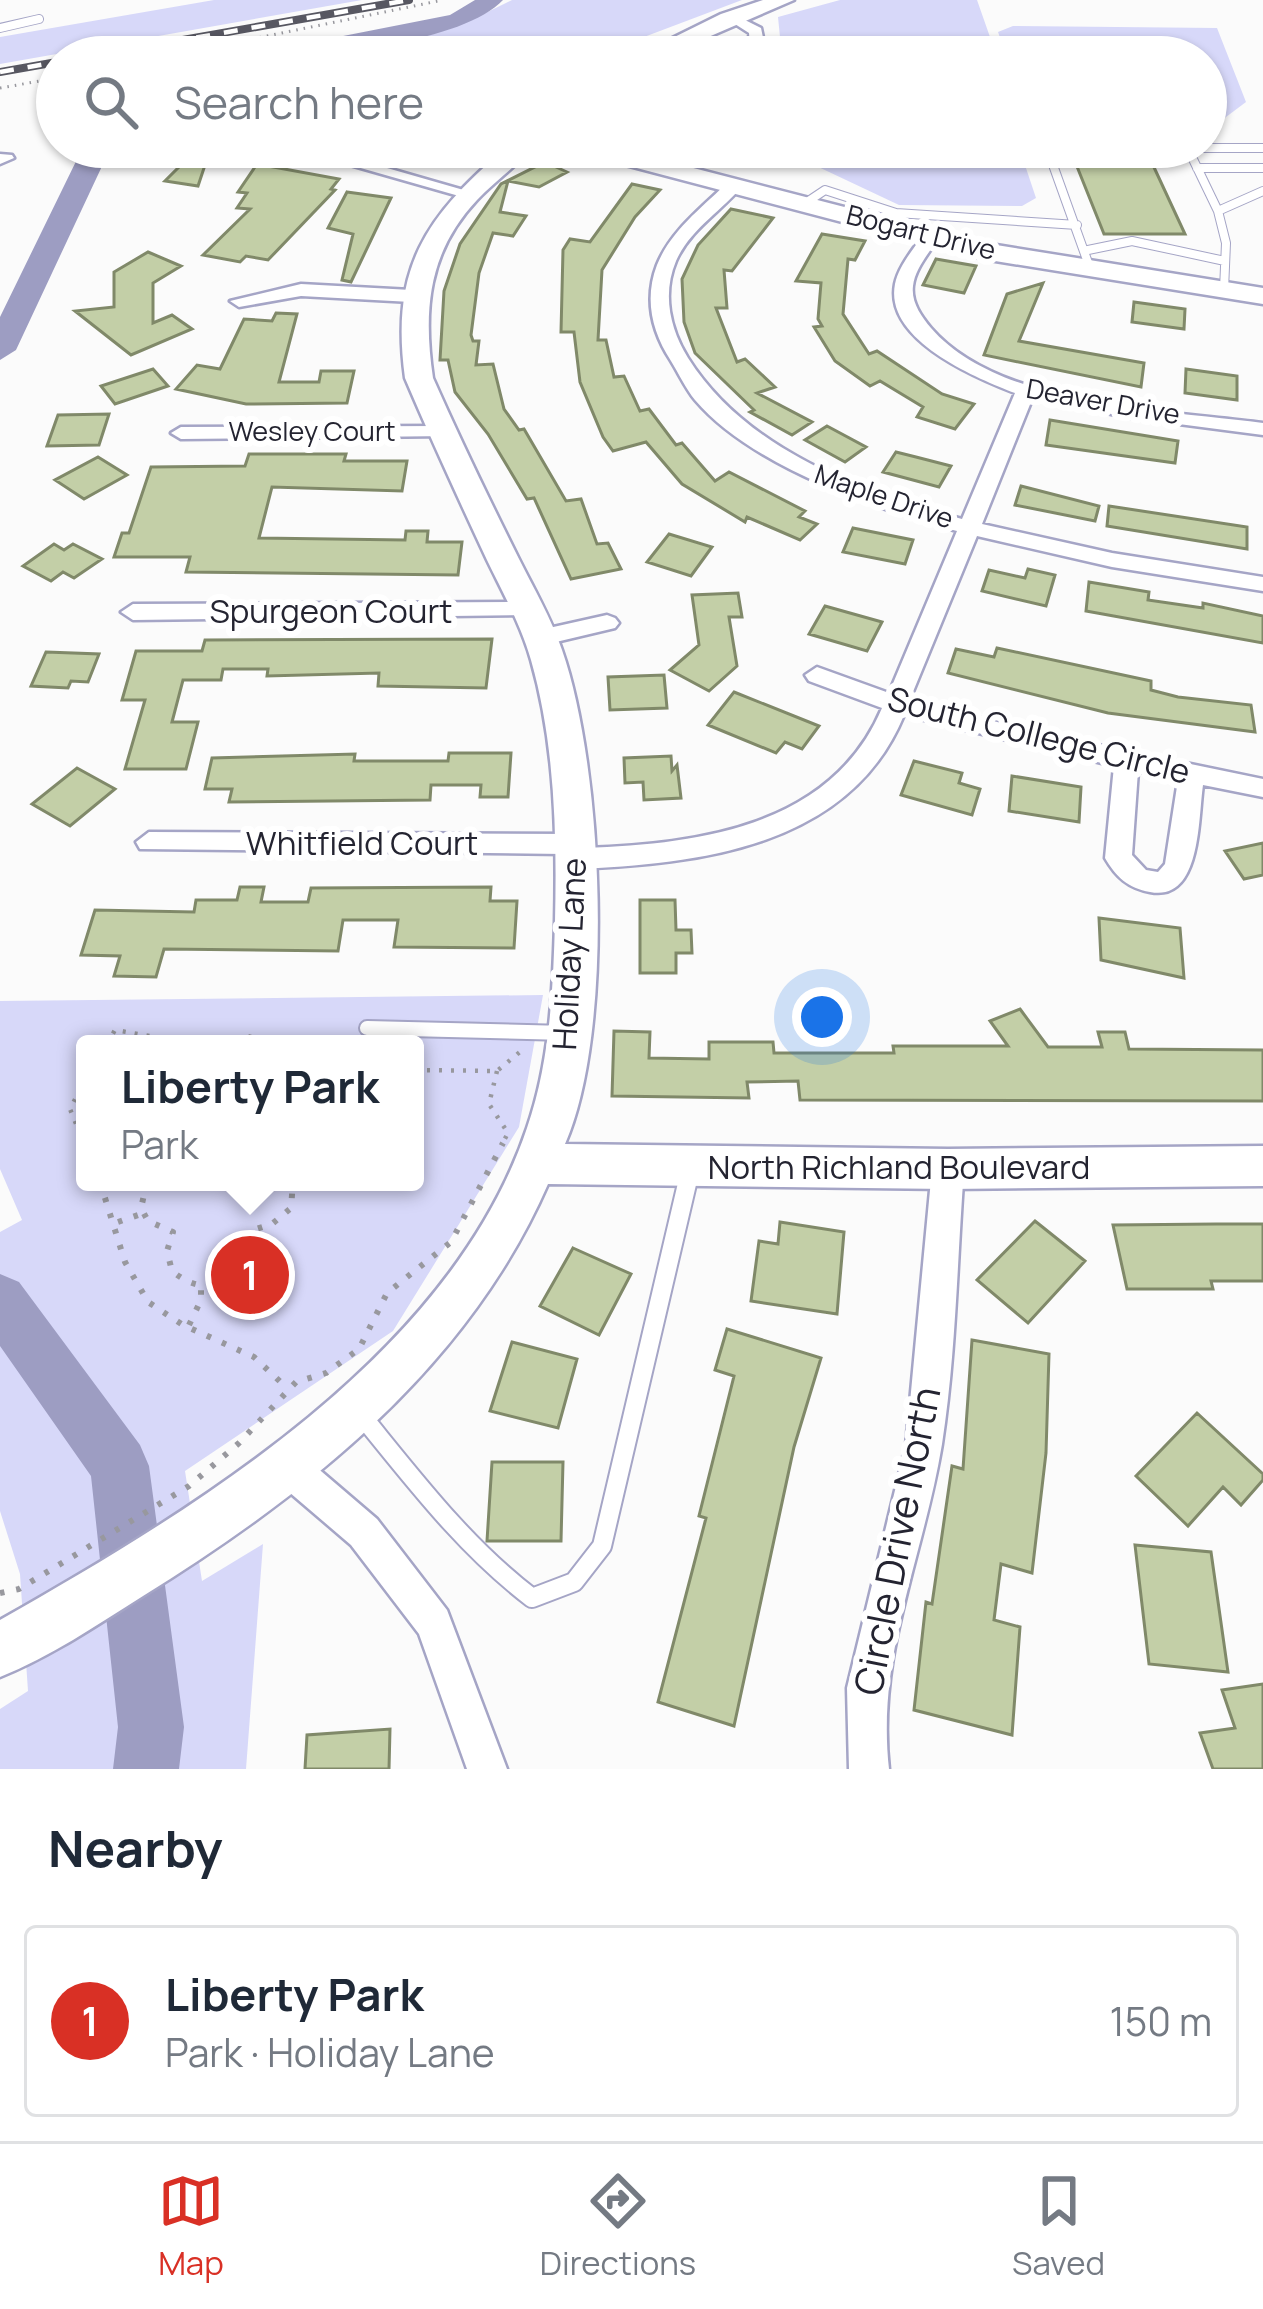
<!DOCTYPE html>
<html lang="en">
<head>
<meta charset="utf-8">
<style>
  :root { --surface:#fff; --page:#f2f2f3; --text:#1f2937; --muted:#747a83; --line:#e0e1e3; --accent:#d93025 }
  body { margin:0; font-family:Manrope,sans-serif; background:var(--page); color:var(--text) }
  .you { position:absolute; left:822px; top:1017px; width:42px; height:42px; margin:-30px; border:9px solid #fff; border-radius:50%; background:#1a73e8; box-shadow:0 0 0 18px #1a73e833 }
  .badge { display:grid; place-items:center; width:78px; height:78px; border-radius:50%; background:var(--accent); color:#fff; font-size:39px; font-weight:700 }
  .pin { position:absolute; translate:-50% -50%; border:6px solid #fff; box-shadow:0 3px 12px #0006 }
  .popup { position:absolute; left:76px; top:1035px; width:348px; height:156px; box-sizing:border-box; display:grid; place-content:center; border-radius:12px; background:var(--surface); filter:drop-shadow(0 3px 9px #0005); font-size:39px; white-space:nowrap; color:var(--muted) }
  .popup b { font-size:45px; color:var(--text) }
  .popup::after { content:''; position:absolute; left:50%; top:100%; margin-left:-24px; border:24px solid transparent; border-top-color:var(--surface) }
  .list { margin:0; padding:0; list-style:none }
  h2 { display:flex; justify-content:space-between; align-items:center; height:156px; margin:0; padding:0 48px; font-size:51px }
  h2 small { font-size:39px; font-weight:400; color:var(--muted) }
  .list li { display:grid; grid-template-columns:78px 1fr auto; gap:36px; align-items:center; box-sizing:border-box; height:192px; margin:0 24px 24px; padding:0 24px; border:3px solid var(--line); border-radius:12px }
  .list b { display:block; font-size:45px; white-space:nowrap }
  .list p { margin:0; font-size:39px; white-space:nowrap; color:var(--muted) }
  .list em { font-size:39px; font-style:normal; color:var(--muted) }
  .icon { flex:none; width:66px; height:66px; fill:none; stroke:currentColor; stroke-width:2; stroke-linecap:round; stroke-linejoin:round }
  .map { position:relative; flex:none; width:1263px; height:1769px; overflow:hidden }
  .search { position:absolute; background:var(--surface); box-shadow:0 3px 9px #0004; left:36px; right:36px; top:36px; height:132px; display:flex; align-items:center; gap:30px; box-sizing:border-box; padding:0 42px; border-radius:66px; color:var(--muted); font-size:45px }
  .sheet { height:372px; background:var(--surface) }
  nav { display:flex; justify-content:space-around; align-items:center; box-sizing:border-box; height:168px; border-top:3px solid var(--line); background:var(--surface); font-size:33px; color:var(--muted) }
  nav a { display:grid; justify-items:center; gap:6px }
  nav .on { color:var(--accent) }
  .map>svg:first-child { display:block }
  .green { fill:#d7d8f9; fill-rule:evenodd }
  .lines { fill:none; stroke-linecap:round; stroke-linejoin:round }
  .river { fill:#9d9dc2; fill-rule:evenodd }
  .building { fill:#c3cfa7; stroke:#808969; stroke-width:3 }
  .lane-far2-casing { stroke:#a5a5c6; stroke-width:10 }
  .lane-far1-casing { stroke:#a5a5c6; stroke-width:18 }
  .lane-casing { stroke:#a5a5c6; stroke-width:22 }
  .street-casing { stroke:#a5a5c6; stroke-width:5 }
  .secondary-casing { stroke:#a5a5c6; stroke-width:5 }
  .path-far2 { stroke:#98989e; stroke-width:3; stroke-dasharray:1.5 6; stroke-linecap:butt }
  .path-far1 { stroke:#98989e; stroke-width:4.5; stroke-dasharray:3 9; stroke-linecap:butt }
  .path { stroke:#98989e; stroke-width:6; stroke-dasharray:4.5 12; stroke-linecap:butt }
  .lane-far2 { stroke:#fff; stroke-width:8 }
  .lane-far1 { stroke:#fff; stroke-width:14 }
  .lane { stroke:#fff; stroke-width:18 }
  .street { fill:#fff; fill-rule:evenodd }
  .secondary { fill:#fff; fill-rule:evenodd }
  .rail-casing { stroke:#575761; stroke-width:8 }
  .rail { stroke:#fff; stroke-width:4.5; stroke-dasharray:14; stroke-linecap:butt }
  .labels { text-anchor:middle; stroke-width:12; stroke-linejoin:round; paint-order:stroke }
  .far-street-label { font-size:27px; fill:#242431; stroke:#fff }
  .street-label { font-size:33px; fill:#242431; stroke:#fff }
  .near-street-label { font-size:39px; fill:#242431; stroke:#fff }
</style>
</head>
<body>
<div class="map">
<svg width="1263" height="1769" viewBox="0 0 1263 1769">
  <rect width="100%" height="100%" fill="#fbfbfb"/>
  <path class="green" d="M214,0H362L0,64V37Z
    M512,0H742L644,37L608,57H305L427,33L469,21Z
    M840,0H977L997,57H782L778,17Z
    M1013,26L1217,28L1246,102L1206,132V57H1007L998,32Z
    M792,147H1019L1036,198L1022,206L899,205L793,155Z
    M543,995L519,1127L393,1331L185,1471L202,1581L263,1544L246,1769H0V1709L28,1691L20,1574L0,1511V1232L22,1220L0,1169V1001ZM85,1044H415V1182H85Z"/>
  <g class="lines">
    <path class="river" d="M475,0H503C464,42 322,57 264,57L277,49L450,15Z
      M83,147H111L16,350L0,360V317Z
      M0,1274L19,1282L140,1445L149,1466L184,1727L179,1769H113L118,1727L91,1476L0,1346Z"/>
  </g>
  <path class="building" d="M199,147H211L198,186L165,181Z
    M545,162L567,172L539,187L508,181L500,212L526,216L513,236L493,233L479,273L471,335L473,341H479L476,365L493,364L504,409L519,430L524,429L566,501L581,499L597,544L608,543L621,569L571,579L534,498L527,499L488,434L455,392L448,360H440L444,291L460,244L501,184Z
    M1152,163L1185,234H1104L1076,164Z
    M257,164L339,179L331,189L335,190L268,260L246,256L240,262L203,255L250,209L237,208L247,193L238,192Z
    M632,184L660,190L635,217L602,270L598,340H606L614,377L624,376L640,411L649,409L676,445L682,443L715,481L729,472L805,511L799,517L817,524L800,540L747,517L745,522L682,484L646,442L613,451L603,437L580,382L574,332H561L563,250L570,239L590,242Z
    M347,192L391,198L351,282L342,280L353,234L328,228Z
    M731,209L773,218L732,271L724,270L727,308H716L737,362L745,359L775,387L757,393L812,422L792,435L750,412L754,410L695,353L684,322L682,279L698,245Z
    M822,234L865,241L855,260L848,259L843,314L869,354L877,351L942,394L974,404L955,429L917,417L923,407L880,381L870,386L835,361L814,327L822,326L818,319L821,283L796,281Z
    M148,252L181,266L153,283V323L172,315L192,329L131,355L75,311L114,307V272Z
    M936,259L976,266L964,293L923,285Z
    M1043,283L1019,341L1144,363L1141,387L984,355L1007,294Z
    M1134,302L1185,309L1184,329L1132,322Z
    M276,313L297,314L279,382H319L321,371H354L347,403L246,404L176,389L197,365L220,369L244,319L272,321Z
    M153,369L168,386L115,404L101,386Z
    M1186,369L1237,376V400L1185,393Z
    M109,414L99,445L47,446L58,415Z
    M1050,420L1178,441L1175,463L1046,445Z
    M827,426L866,447L845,462L805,440Z
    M896,452L916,457L951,466L939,487L883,472Z
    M249,454H346L344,461H407L402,491L272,487L259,538L405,540L406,531H428L427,542H462L458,575L186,572L190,557H114L122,533H129L151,467L245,466Z
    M98,457L127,475L84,499L55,480Z
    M1021,486L1099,506L1095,521L1015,505Z
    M1109,506L1247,527V549L1107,526Z
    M853,528L913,540L905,564L843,552Z
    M669,534L712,547L691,576L647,562Z
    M54,544L64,550L73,544L102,559L74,578L63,572L51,581L23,566Z
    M1028,569L1055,575L1046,606L982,591L989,570L1025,578Z
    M1089,582L1149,592L1148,600L1203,608V603L1263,616V643L1086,611Z
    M738,593L742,617H729L737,666L709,691L670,670L699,645L692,595Z
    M825,606L882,622L867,651L809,634Z
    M492,639L486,688L378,686L379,673L267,676L268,669H223L221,680H183L172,722H198L186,769H125L145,700H122L136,651H202L205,640Z
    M997,648L1151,681V690L1178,697L1251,705L1255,732L1108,713L948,673L956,649L994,657Z
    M46,652L99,654L88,682L71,681L68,688L31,686Z
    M664,675L667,708L610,710L608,677Z
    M734,692L819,726L802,749L785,742L776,753L708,725Z
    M449,753H511L508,797H480L481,785H431L430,800L229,802L232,789H205L212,758L355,754L354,761H448Z
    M671,756L672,771L677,765L681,798L644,800L643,782L625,783L624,758Z
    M914,761L962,773L959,783L980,789L972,815L901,795Z
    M77,768L115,789L70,826L32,804Z
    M1012,776L1081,787L1079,822L1009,811Z
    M1263,843V875L1244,879L1225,851Z
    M240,887H264L261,902H308L311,888L491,887L490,901H517L514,948L394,947L398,920H343L338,951L164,949L156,977L114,976L120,956L81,955L95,910L194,912L196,900H237Z
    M640,900H675L676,930H691L692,953H676V973H640Z
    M1099,918L1180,928L1184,978L1101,960Z
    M1020,1009L1048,1047H1102L1098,1032H1125L1129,1049L1263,1050V1101L800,1100L798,1081L747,1082L749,1098L612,1096L614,1031L650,1032L649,1058L709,1059V1042H773L774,1053H894L893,1046H1008L990,1021Z
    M1035,1221L1085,1261L1028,1323L977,1280Z
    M780,1222L844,1232L837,1314L751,1301L759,1241L778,1244Z
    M1216,1224H1263V1281H1211L1213,1289H1127L1113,1225Z
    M573,1248L631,1274L599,1335L540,1306Z
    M727,1329L821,1358L794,1447L734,1726L658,1702L706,1518L699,1516L734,1376L715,1370Z
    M972,1340L1049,1354L1046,1453L1032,1573L1001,1564L994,1620L1020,1627L1012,1735L914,1710L926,1602L932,1604L952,1466L963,1469Z
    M512,1342L577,1359L558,1428L490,1411Z
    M1197,1413L1263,1474V1480L1241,1505L1223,1487L1188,1526L1136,1476Z
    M492,1462H563L561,1541H487Z
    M1135,1545L1211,1552L1228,1672L1149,1664Z
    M1263,1684V1769H1213L1200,1733L1235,1728L1222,1690Z
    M390,1729L389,1769H305L307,1735Z"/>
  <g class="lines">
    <g class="lane-far2-casing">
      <path id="lane-far2" d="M0,28L39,19
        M1197,168H1263
        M804,204L825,190L896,213L1077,225
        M1218,211L1191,155L1193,148H1263
        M1088,250L1132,241L1225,261
        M1091,271L1048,151L1193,148
        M1224,290L1226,243L1218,211L1263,191"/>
    </g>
    <g class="lane-far1-casing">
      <path id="lane-far1" d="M367,1028L566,1033"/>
    </g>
    <g class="lane-casing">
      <path id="lane" d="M362,1416C415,1481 465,1547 532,1598L574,1582L602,1546L690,1171"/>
    </g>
    <g class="street-casing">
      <path id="street" d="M731,13L761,28L767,57H751L749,33L724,17Z
        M287,147H314L474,193L466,198Z
        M0,154L12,155L14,158L0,164Z
        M729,181L743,185C722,211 690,229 676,261C662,294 670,329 688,358C746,450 861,492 962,519L1015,393C976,378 884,340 895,284C899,265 914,249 924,233L930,232L939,237C930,252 915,268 913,286C911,302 921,316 931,328C999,407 1165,410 1263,423V435L1125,417L1033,397L982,524L1112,553L1263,577V591L1112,567L977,536L910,699L1031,731L1263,779V797L1203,785C1198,820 1201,902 1150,892C1128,888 1116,877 1105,858L1114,766L904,715C850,847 699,864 575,869L566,866L564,854L140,849L136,842L149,832L574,834L583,837L585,848C698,844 832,827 882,708L809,681L805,675L817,667L889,693L957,531C876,509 751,466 695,400C686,389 679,374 671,361C652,332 644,299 657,265C671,230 703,207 729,181ZM1138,771L1178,780L1165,864L1158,872L1146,870L1132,855Z
        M301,284L411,290L420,296L411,302L301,296L239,307L230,301Z
        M442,426L452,432L449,436L181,439L171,433L181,427Z
        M529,602L537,605V615L133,620L121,612L133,604Z
        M607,615L615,618L619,623L615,628L539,646L527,638L531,632Z
        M948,1155L959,1159L964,1169C957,1261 956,1354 942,1444C924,1555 876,1654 889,1769H849L847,1688L906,1445L932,1169L937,1159Z
        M288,1449L301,1454L377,1519L447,1610L507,1769H467L419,1634L351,1545L275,1480L270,1467L275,1454Z"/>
    </g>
    <g class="secondary-casing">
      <path id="secondary" d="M763,0H794L662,57H634L721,14Z
        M507,147H533C517,166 495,181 477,200C428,252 423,310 433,378C460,439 489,499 519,559C534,589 551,618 562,650C603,767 615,1030 565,1144L948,1149L1263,1146V1186L948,1189L548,1184C468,1367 309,1493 143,1596C97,1625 50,1657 0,1677V1620C197,1508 451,1355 527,1128C550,1062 553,991 555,922C557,835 555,744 531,660C521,625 503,593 487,560C459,500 431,439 405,378C390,268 425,217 507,147Z
        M572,147H612L984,243L1263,288V304L983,259L576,152Z"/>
    </g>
    <path class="path-far2" d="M164,57L443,0
      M0,88L57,78"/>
    <path class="path-far1" d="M107,1044L115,1030L196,1044
      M201,1044L247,1036L282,1044
      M415,1070L497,1071L521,1051
      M497,1071L489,1104L508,1133L501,1146
      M85,1146L70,1109L85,1080"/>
    <path class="path" d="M100,1182L125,1262L148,1302L183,1325L254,1357L288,1389
      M147,1182L141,1208L148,1221L173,1232L167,1251L172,1271C213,1305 246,1274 253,1230L272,1224L291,1208L293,1182
      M118,1222L141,1214
      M189,1325L201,1300V1286
      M0,1593L19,1589L189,1486L239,1443L296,1382L326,1373L359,1349L387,1293L451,1242L503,1143"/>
    <use href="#lane-far2" class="lane-far2"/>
    <use href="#lane-far1" class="lane-far1"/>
    <use href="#lane" class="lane"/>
    <use href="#street" class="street"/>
    <use href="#secondary" class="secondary"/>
    <g class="rail-casing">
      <path id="rail" d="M86,57L409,0
        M0,72L57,62"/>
    </g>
    <use href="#rail" class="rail"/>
  </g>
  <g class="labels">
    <g class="far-street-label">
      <text transform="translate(921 233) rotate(14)" y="9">Bogart Drive</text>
      <text transform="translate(1103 402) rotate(10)" y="9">Deaver Drive</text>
      <text x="312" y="441">Wesley Court</text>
      <text transform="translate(884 497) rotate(19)" y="9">Maple Drive</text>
    </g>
    <g class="street-label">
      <text x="331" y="623">Spurgeon Court</text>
      <text transform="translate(1039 735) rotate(14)" y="12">South College Circle</text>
      <text x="362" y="855">Whitfield Court</text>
      <text transform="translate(569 954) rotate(-87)" y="12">Holiday Lane</text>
      <text x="899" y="1179">North Richland Boulevard</text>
    </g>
    <g class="near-street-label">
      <text transform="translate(897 1541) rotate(-79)" y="14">Circle Drive North</text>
    </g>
  </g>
</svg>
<div class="you"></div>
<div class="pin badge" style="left:250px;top:1275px">1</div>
<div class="popup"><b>Liberty Park</b>Park</div>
<div class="search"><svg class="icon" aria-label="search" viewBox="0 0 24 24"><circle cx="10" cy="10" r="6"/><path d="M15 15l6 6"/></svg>Search here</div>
</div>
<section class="sheet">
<h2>Nearby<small></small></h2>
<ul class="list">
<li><span class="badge">1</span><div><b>Liberty Park</b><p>Park · Holiday Lane</p></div><em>150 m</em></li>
</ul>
</section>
<nav>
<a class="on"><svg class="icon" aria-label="map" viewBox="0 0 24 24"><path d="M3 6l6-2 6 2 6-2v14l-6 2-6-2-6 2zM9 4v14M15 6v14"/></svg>Map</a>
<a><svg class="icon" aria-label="directions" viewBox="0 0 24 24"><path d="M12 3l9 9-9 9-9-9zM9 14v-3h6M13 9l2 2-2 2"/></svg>Directions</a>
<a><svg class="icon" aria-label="saved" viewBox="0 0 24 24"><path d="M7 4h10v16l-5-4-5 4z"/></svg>Saved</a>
</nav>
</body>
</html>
